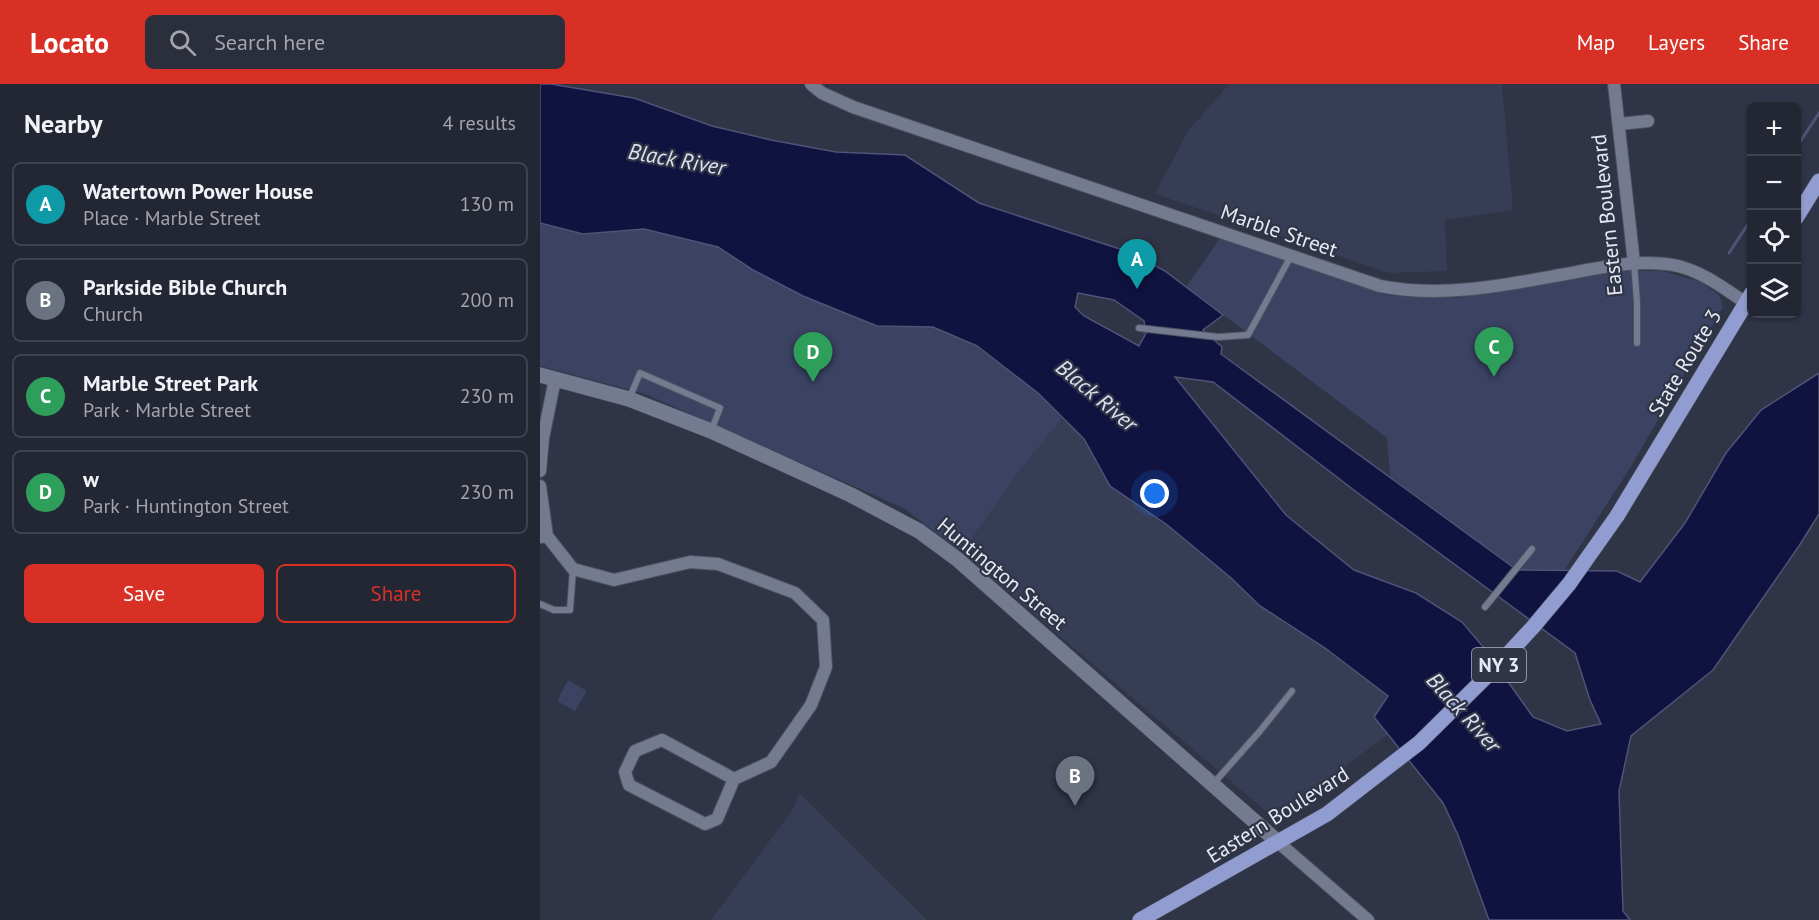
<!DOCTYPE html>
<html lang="en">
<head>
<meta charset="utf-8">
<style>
  :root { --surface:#232734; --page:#2b2f3c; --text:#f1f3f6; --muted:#a3a5ac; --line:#40444f; --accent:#d93025 }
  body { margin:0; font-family:"PT Sans",sans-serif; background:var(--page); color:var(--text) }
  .controls { position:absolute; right:18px; top:18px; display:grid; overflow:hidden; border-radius:9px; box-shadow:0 2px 4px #0004 }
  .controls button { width:54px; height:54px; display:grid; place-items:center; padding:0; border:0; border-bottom:2px solid var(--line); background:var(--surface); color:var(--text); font:30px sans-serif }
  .you { position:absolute; left:615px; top:410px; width:21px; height:21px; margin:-15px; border:4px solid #fff; border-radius:50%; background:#1a73e8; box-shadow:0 0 0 9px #1a73e833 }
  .badge { display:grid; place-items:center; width:39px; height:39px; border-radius:50%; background:var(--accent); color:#fff; font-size:20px; font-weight:700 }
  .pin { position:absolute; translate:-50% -50px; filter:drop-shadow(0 2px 3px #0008) }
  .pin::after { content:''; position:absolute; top:32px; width:21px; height:18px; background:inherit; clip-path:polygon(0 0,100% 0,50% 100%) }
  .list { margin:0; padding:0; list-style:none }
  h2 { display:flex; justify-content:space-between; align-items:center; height:78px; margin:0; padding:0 24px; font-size:26px }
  h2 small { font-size:20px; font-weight:400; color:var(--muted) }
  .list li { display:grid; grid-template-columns:39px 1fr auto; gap:18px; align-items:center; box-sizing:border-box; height:84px; margin:0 12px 12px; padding:0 12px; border:2px solid var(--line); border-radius:9px }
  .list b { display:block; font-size:22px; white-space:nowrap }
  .list p { margin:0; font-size:20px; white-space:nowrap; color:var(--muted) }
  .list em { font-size:20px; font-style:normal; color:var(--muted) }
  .actions { display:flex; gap:12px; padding:18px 24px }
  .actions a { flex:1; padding:14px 0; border:2px solid var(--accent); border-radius:9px; text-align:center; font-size:21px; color:var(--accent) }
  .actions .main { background:var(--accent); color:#fff }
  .icon { flex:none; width:33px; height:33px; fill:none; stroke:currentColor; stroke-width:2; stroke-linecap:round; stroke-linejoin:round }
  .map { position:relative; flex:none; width:1279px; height:836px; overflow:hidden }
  header { display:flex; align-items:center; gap:36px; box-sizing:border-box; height:84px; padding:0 30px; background:var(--accent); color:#fff }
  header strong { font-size:28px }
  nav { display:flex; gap:33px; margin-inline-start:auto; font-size:21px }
  .search { width:420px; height:54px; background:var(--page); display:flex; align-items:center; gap:15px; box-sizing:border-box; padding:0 21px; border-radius:9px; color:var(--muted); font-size:22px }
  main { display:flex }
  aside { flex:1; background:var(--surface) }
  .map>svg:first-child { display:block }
  .built { fill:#373d55 }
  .green { fill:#3b4262 }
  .water { fill:#101340; stroke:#505376; stroke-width:1.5; fill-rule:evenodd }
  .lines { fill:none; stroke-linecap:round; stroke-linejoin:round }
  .stream { stroke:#505376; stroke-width:3 }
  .service-casing { stroke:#4d515f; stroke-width:8 }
  .minor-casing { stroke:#4d515f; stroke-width:14 }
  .tertiary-casing { stroke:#4d515f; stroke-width:16 }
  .primary-casing { stroke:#4d515f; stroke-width:16 }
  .service { stroke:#747a8f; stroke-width:6 }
  .minor { stroke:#747a8f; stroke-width:12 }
  .tertiary { stroke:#747a8f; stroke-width:15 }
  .primary { stroke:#919dd0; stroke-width:15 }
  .labels { text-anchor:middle; stroke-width:4.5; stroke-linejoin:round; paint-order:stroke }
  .shield { fill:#2f3446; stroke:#afb3c0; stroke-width:1.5 }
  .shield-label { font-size:20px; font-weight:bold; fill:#e6e9f4 }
  .street-label { font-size:21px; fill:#e6e9f4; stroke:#2f3446 }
  .water-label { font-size:22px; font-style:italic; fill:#dce1f1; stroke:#2f3446 }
</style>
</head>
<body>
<header>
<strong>Locato</strong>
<div class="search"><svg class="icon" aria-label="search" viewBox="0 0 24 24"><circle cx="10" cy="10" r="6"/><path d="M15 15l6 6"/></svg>Search here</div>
<nav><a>Map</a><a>Layers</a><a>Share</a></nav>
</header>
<main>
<aside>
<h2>Nearby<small>4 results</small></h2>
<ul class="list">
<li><span class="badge" style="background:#0f9aa8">A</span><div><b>Watertown Power House</b><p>Place · Marble Street</p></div><em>130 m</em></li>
<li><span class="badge" style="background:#6b7280">B</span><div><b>Parkside Bible Church</b><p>Church</p></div><em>200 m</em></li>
<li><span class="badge" style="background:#2e9e5b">C</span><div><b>Marble Street Park</b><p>Park · Marble Street</p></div><em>230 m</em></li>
<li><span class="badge" style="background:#2e9e5b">D</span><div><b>w</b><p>Park · Huntington Street</p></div><em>230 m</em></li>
</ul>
<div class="actions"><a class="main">Save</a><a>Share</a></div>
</aside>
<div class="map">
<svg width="1279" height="836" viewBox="0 0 1279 836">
  <rect width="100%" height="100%" fill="#2f3446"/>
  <path class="built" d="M689,0H962L973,126L905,136L907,187L849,189L615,110L648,47Z
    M522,335L544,355L570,402L626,440L690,493L849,612L834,633L848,650L735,735L422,469L476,391Z
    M259,709L301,751L387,836H171L253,725Z"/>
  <path class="green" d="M0,139L43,150L104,145L178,163L213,186L337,242L393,243L437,262L498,309L522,335L476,391L422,469L365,425L105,310L0,282Z
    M680,154L847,211L918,214L1081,187H1122L1161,198L1179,211L1183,223L1092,381L1024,487L977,486L850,392L847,354L646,203Z
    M28,596L47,607L35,627L17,617Z"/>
  <path class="water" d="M0,0H11L94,14L172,42L231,56L296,68L365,71L439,119L589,168L625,187L683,231L663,246L682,263L681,270L977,486L1077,487L1100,498L1145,439L1186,369L1221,326L1279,289V430L1259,462L1173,586L1091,652L1079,707L1083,827L1090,836H949L918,751L903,719L834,633L848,612L785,564L720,522L690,493L626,440L570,402L544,355L498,309L437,262L393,243L337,242L263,212L213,186L178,163L104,145L43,150L0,139ZM538,209L574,216L604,237L606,249L599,262L544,232L535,223ZM635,293L673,298L819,410L1035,569L1050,616L1061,640L1027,647L993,633L944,564L922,538L876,509L814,486L746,431Z"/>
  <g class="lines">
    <path class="stream" d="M1256,64L1279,29
      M1189,169L1212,134"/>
    <g class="service-casing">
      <path id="service" d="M1094,179L1097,218V259
        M599,244L678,253L708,251L751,172
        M89,315L100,289L180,324L171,347
        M0,520L14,526H30L33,485
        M945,523L992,465
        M673,700L720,647L752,607"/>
    </g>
    <g class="minor-casing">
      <path id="minor" d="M271,0L282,9L313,23L840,202C900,214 961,202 1020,191C1059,184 1099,174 1138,182C1163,188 1185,205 1206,219
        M1074,0L1094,179
        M1079,40L1108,37
        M0,387L3,354L15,295
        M0,402L7,452L0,453
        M7,452L33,485L74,496L150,478L178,480L255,509L283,536L286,583L271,621L231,678L194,695L177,735L165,740L89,701L85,688L95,667L122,656L194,695
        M739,759L828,836"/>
    </g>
    <g class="tertiary-casing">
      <path id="tertiary" d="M0,291L89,315L171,347L311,411L379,447L417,475L739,759"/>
    </g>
    <g class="primary-casing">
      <path id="primary" d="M1256,134L1279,97
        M600,836L787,730L879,659L955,584L993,543L1029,500L1077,432L1212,209"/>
    </g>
    <use href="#service" class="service"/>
    <use href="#minor" class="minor"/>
    <use href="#tertiary" class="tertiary"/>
    <use href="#primary" class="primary"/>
  </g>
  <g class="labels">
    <rect class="shield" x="932" y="564" width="54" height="34" rx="4.5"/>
    <g class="shield-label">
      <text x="959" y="588">NY 3</text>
    </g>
    <g class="street-label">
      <text transform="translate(1067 131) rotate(-96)" y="7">Eastern Boulevard</text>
      <text transform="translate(739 147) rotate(19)" y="7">Marble Street</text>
      <text transform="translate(1145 279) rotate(-59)" y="7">State Route 3</text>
      <text transform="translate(462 490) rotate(40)" y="7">Huntington Street</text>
      <text transform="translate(738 731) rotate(-32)" y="7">Eastern Boulevard</text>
    </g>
    <g class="water-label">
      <text transform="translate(137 75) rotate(10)" y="8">Black River</text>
      <text transform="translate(557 311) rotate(40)" y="8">Black River</text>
      <text transform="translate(924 628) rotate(48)" y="8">Black River</text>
    </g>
  </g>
</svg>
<div class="controls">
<button>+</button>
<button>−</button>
<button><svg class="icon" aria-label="locate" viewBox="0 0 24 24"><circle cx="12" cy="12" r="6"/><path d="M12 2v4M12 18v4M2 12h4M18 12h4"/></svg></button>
<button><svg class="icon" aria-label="layers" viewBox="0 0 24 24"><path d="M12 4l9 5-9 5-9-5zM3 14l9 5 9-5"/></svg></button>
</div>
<div class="you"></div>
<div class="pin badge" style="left:597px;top:205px;background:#0f9aa8">A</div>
<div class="pin badge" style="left:535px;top:722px;background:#6b7280">B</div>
<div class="pin badge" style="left:954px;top:293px;background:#2e9e5b">C</div>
<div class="pin badge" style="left:273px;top:298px;background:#2e9e5b">D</div>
</div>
</main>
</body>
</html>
